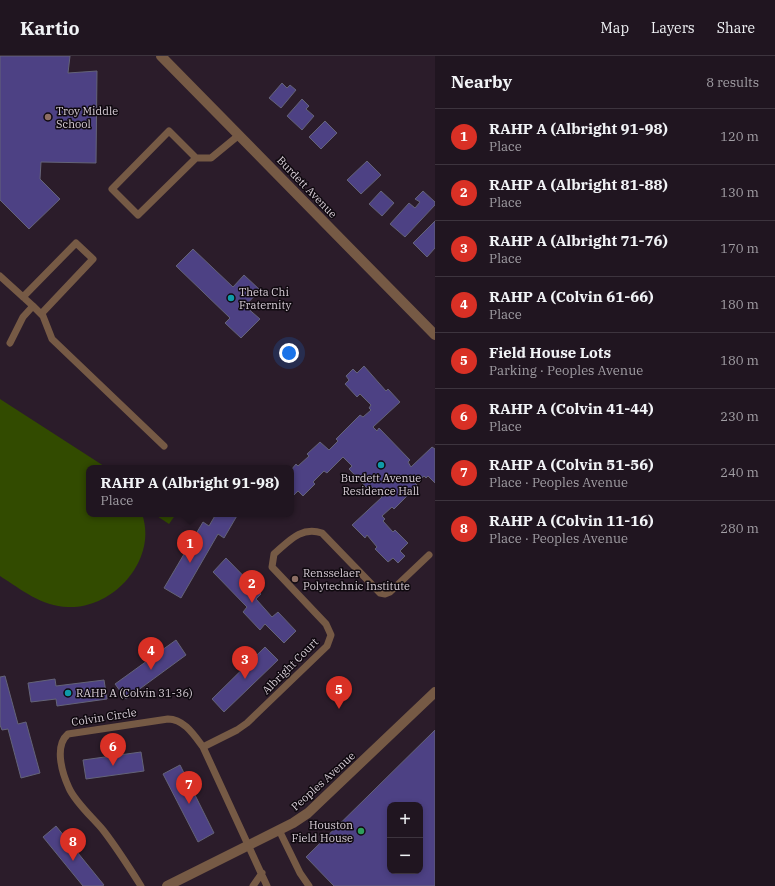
<!DOCTYPE html>
<html lang="en">
<head>
<meta charset="utf-8">
<style>
  :root { --surface:#201520; --page:#2d222d; --text:#f1f3f6; --muted:#a29fa5; --line:#3d343e; --accent:#d93025 }
  body { margin:0; font-family:"IBM Plex Serif",serif; background:var(--page); color:var(--text) }
  .controls { position:absolute; right:12px; bottom:12px; display:grid; overflow:hidden; border-radius:8px; box-shadow:0 2px 6px #0003 }
  .controls button { width:36px; height:36px; display:grid; place-items:center; padding:0; border:0; border-bottom:1px solid var(--line); background:var(--surface); color:var(--text); font:20px sans-serif }
  .you { position:absolute; left:289px; top:297px; width:14px; height:14px; margin:-10px; border:3px solid #fff; border-radius:50%; background:#1a73e8; box-shadow:0 0 0 6px #1a73e833 }
  .badge { display:grid; place-items:center; width:26px; height:26px; border-radius:50%; background:var(--accent); color:#fff; font-size:13px; font-weight:700 }
  .pin { position:absolute; translate:-50% -33px; filter:drop-shadow(0 1px 2px #0008) }
  .pin::after { content:''; position:absolute; top:21px; width:14px; height:12px; background:inherit; clip-path:polygon(0 0,100% 0,50% 100%) }
  .popup { position:absolute; left:86px; top:409px; width:208px; height:52px; box-sizing:border-box; display:grid; place-content:center; border-radius:8px; background:var(--surface); filter:drop-shadow(0 1px 3px #0005); font-size:13px; white-space:nowrap; color:var(--muted) }
  .popup b { font-size:15px; color:var(--text) }
  .popup::after { content:''; position:absolute; left:50%; top:100%; margin-left:-8px; border:8px solid transparent; border-top-color:var(--surface) }
  .list { margin:0; padding:0; list-style:none }
  h2 { display:flex; justify-content:space-between; align-items:center; height:52px; margin:0; padding:0 16px; font-size:17px }
  h2 small { font-size:13px; font-weight:400; color:var(--muted) }
  .list li { display:grid; grid-template-columns:26px 1fr auto; gap:12px; align-items:center; box-sizing:border-box; height:56px; padding:0 16px; border-top:1px solid var(--line) }
  .list b { display:block; font-size:15px; white-space:nowrap }
  .list p { margin:0; font-size:13px; white-space:nowrap; color:var(--muted) }
  .list em { font-size:13px; font-style:normal; color:var(--muted) }
  .map { position:relative; flex:none; width:435px; height:830px; overflow:hidden }
  header { display:flex; align-items:center; gap:24px; box-sizing:border-box; height:56px; padding:0 20px; background:var(--surface); border-bottom:1px solid var(--line) }
  header strong { font-size:19px }
  nav { display:flex; gap:22px; margin-inline-start:auto; font-size:14px }
  main { display:flex }
  aside { flex:1; background:var(--surface) }
  .map>svg:first-child { display:block }
  .green { fill:#324b00 }
  .building { fill:#4d4184; stroke:#646378; fill-rule:evenodd }
  .lines { fill:none; stroke-linecap:round; stroke-linejoin:round }
  .service { stroke:#765a45; stroke-width:7 }
  .minor { stroke:#765a45; stroke-width:10 }
  .tertiary { stroke:#765a45; stroke-width:10 }
  .education-dot { fill:#8d6e63; stroke:#0f090f; stroke-width:1.5 }
  .culture-dot { fill:#0f9aa8; stroke:#0f090f; stroke-width:1.5 }
  .leisure-dot { fill:#2e9e5b; stroke:#0f090f; stroke-width:1.5 }
  .labels { text-anchor:middle; stroke-width:3; stroke-linejoin:round; paint-order:stroke }
  .poi-label { font-size:11px; fill:#d8ced7; stroke:#0f090f; text-anchor:start }
  .street-label { font-size:11px; fill:#d8ced7; stroke:#0f090f }
</style>
</head>
<body>
<header>
<strong>Kartio</strong>
<nav><a>Map</a><a>Layers</a><a>Share</a></nav>
</header>
<main>
<div class="map">
<svg width="435" height="830" viewBox="0 0 435 830">
  <rect width="100%" height="100%" fill="#2b1c2a"/>
  <path class="green" d="M0,343L107,412H89V458H142C158,503 114,553 68,551C41,550 22,534 0,520Z
    M154,458H176L169,468Z"/>
  <path class="building" d="M0,0H70L68,17L97,15L96,107L41,106L40,123L60,143L29,173L0,144Z
    M282,27L287,32L290,29L296,34L281,52L269,42Z
    M302,43L309,50L306,53L314,60L302,74L287,60Z
    M325,65L337,77L321,93L309,81Z
    M367,105L381,119L361,138L347,124Z
    M381,135L394,147L382,160L369,148Z
    M423,135L435,146V149L405,181L390,168L409,147L415,152L420,146L415,143Z
    M435,165V192L427,201L413,187Z
    M193,193L233,231L244,219L260,234L245,250L260,263L241,282L225,267L230,262L176,210Z
    M364,310L386,335L388,333L400,346L373,371L377,375L379,372L410,404L408,406L411,411L432,391L435,393V427L428,420L426,422L424,420L415,427L418,430L415,432L394,453L392,451L382,460L385,463L383,465L393,476L395,474L408,487L400,495L405,500L398,507L393,502L388,506L375,493L377,491L367,479L365,482L352,469L382,441L371,430L368,433L349,413L352,410L343,401L327,417L324,415L313,426L315,428L303,440L298,435L294,439L291,436V414L296,408L298,410L309,400L307,398L320,386L329,394L338,385L336,383L360,359L363,361L371,354L369,352L371,349L360,338L357,341L345,328L349,324L346,320L353,313L357,317Z
    M216,458H238L224,482L218,478L181,542L164,532L203,466L209,470Z
    M226,502L261,538L256,543L272,561L278,556L296,575L284,587L265,568L260,574L243,556L247,551L213,516Z
    M176,584L186,599L126,643L115,628Z
    M265,591L278,604L224,656L212,643Z
    M5,620L18,668L26,666L40,717L21,722L8,673L2,674L0,669V621Z
    M55,623L56,630L104,624L107,643L57,650L56,643L31,646L28,627Z
    M435,674V830H334L306,801ZM390,749H420V815H390Z
    M141,696L144,715L86,723L83,704Z
    M180,709L214,777L198,786L163,718Z
    M56,770L104,829L102,830H83L43,781Z"/>
  <g class="lines">
    <path class="service" d="M196,102L138,159L112,133L169,75L196,102H211L239,79
      M0,220L33,250L23,261L10,287
      M23,241L76,187L93,203L41,258
      M33,250L43,260L52,283L164,390
      M203,691L237,674L247,667L327,590L331,579L326,568L272,511L274,498C289,485 301,470 322,477L380,537L385,538L390,536L429,499
      M279,774L300,817L309,830
      M141,830C129,811 117,792 103,774C93,762 75,746 69,732C62,717 54,690 68,678L168,663C184,663 194,679 203,691L267,830
      M253,830L262,817"/>
    <path class="minor" d="M167,830L293,767L308,757L435,636"/>
    <path class="tertiary" d="M161,0L435,279"/>
  </g>
  <g class="education-dot">
    <circle cx="48" cy="61" r="4"/>
    <circle cx="295" cy="523" r="4"/>
  </g>
  <g class="culture-dot">
    <circle cx="231" cy="242" r="4"/>
    <circle cx="381" cy="409" r="4"/>
    <circle cx="68" cy="637" r="4"/>
  </g>
  <circle class="leisure-dot" cx="361" cy="775" r="4"/>
  <g class="labels">
    <g class="poi-label">
      <text x="56" y="59">Troy Middle<tspan x="56" dy="13">School</tspan></text>
      <text x="239" y="240">Theta Chi<tspan x="239" dy="13">Fraternity</tspan></text>
      <text x="381" y="426" text-anchor="middle">Burdett Avenue<tspan x="381" dy="13">Residence Hall</tspan></text>
      <text x="303" y="521">Rensselaer<tspan x="303" dy="13">Polytechnic Institute</tspan></text>
      <text x="76" y="641">RAHP A (Colvin 31-36)</text>
      <text x="353" y="773" text-anchor="end">Houston<tspan x="353" dy="13">Field House</tspan></text>
    </g>
    <g class="street-label">
      <text transform="translate(307 131) rotate(46)" y="4">Burdett Avenue</text>
      <text transform="translate(290 610) rotate(-45)" y="4">Albright Court</text>
      <text transform="translate(104 661) rotate(-9)" y="4">Colvin Circle</text>
      <text transform="translate(323 725) rotate(-42)" y="4">Peoples Avenue</text>
    </g>
  </g>
</svg>
<div class="controls">
<button>+</button>
<button>−</button>
</div>
<div class="you"></div>
<div class="pin badge" style="left:190px;top:507px">1</div>
<div class="popup"><b>RAHP A (Albright 91-98)</b>Place</div>
<div class="pin badge" style="left:252px;top:547px">2</div>
<div class="pin badge" style="left:245px;top:623px">3</div>
<div class="pin badge" style="left:151px;top:614px">4</div>
<div class="pin badge" style="left:339px;top:653px">5</div>
<div class="pin badge" style="left:113px;top:710px">6</div>
<div class="pin badge" style="left:189px;top:748px">7</div>
<div class="pin badge" style="left:73px;top:805px">8</div>
</div>
<aside>
<h2>Nearby<small>8 results</small></h2>
<ul class="list">
<li><span class="badge">1</span><div><b>RAHP A (Albright 91-98)</b><p>Place</p></div><em>120 m</em></li>
<li><span class="badge">2</span><div><b>RAHP A (Albright 81-88)</b><p>Place</p></div><em>130 m</em></li>
<li><span class="badge">3</span><div><b>RAHP A (Albright 71-76)</b><p>Place</p></div><em>170 m</em></li>
<li><span class="badge">4</span><div><b>RAHP A (Colvin 61-66)</b><p>Place</p></div><em>180 m</em></li>
<li><span class="badge">5</span><div><b>Field House Lots</b><p>Parking · Peoples Avenue</p></div><em>180 m</em></li>
<li><span class="badge">6</span><div><b>RAHP A (Colvin 41-44)</b><p>Place</p></div><em>230 m</em></li>
<li><span class="badge">7</span><div><b>RAHP A (Colvin 51-56)</b><p>Place · Peoples Avenue</p></div><em>240 m</em></li>
<li><span class="badge">8</span><div><b>RAHP A (Colvin 11-16)</b><p>Place · Peoples Avenue</p></div><em>280 m</em></li>
</ul>
</aside>
</main>
</body>
</html>
